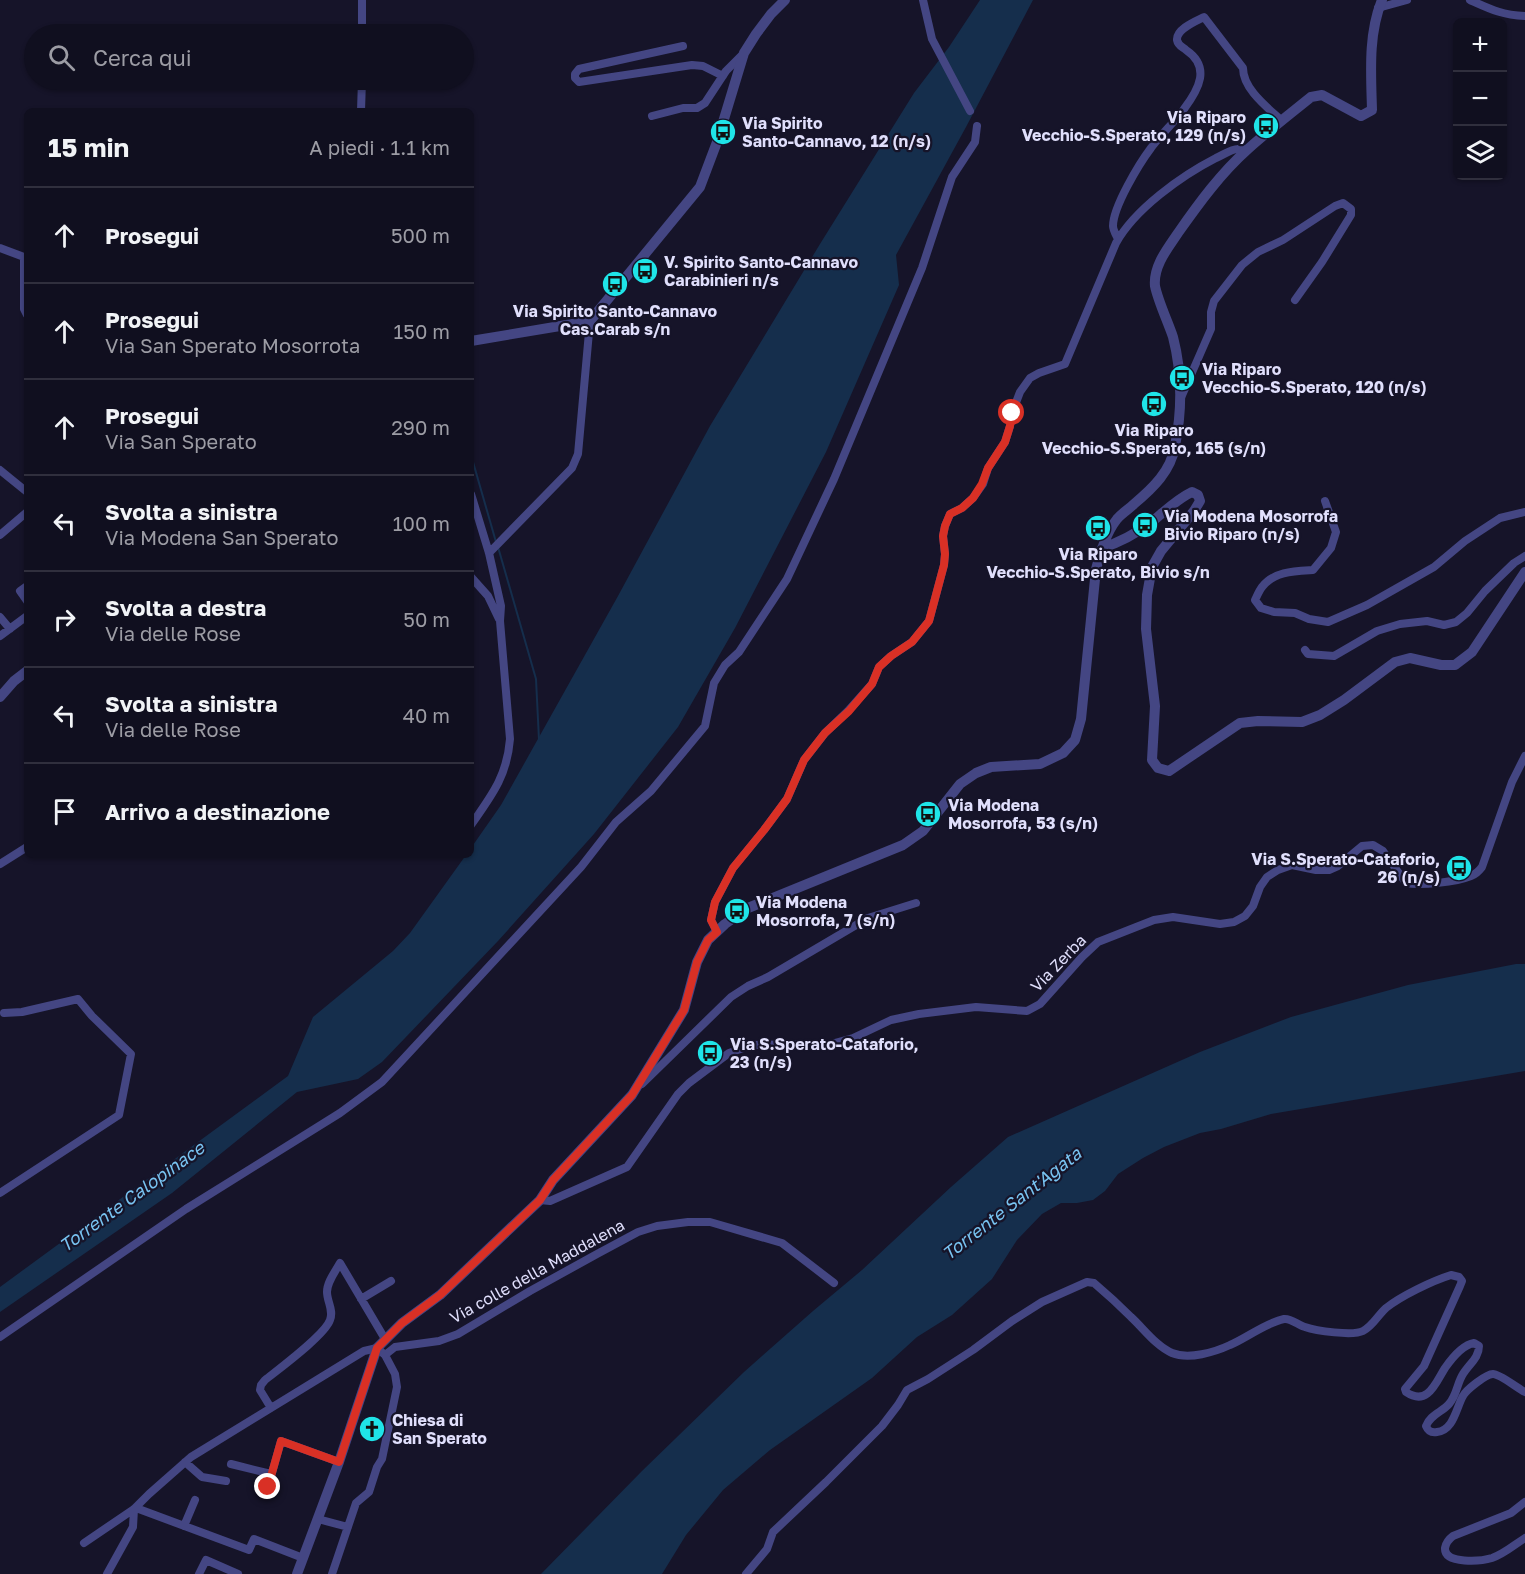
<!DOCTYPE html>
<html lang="it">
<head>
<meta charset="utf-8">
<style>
  :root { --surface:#100f1f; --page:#1e1d2c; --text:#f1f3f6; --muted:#9c9ca4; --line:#302f3d }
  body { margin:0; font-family:"Golos Text",sans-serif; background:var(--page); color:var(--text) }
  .controls { position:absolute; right:18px; top:18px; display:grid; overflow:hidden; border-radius:9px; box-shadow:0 2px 4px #0004 }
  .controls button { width:54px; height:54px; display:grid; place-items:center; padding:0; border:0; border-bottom:2px solid var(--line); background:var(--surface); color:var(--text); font:30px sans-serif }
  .stop { position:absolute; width:18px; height:18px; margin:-14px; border:4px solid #d93025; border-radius:50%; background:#fff }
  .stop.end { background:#d93025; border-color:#fff; box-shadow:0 2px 6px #0008 }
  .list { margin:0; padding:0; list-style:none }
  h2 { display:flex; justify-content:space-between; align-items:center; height:78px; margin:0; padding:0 24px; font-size:26px }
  h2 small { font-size:20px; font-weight:400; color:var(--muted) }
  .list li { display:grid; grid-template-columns:39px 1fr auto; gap:18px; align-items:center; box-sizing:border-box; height:96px; padding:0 24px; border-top:2px solid var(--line) }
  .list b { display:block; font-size:22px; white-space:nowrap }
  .list p { margin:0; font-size:20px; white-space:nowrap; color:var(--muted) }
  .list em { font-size:20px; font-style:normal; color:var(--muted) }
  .icon { flex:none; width:33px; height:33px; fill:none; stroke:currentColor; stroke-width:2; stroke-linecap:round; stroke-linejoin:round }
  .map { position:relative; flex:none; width:1525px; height:1574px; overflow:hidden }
  .search { position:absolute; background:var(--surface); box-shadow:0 2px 4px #0004; left:24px; top:24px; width:450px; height:66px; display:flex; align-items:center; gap:15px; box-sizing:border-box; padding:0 21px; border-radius:33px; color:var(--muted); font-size:22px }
  .panel { position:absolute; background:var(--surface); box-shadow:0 2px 4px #0004; left:24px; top:108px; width:450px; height:750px; border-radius:9px }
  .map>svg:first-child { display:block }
  .water { fill:#152e4c }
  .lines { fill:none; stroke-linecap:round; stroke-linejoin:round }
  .stream { stroke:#152e4c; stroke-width:2 }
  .minor { stroke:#444683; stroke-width:8 }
  .tertiary { stroke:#444683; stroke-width:10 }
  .route { stroke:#d93025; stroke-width:8 }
  .labels { text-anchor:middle; stroke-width:4.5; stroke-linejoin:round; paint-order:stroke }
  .poi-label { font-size:16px; font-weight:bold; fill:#e0dffc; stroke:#161429; text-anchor:start }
  .street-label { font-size:16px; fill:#e0dffc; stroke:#161429 }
  .water-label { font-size:18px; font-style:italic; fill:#78c3f1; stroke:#161429 }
</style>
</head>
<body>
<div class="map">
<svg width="1525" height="1574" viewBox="0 0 1525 1574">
  <rect width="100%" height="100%" fill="#161429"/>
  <path class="water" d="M980,0H1033L966,127L896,255L899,285L826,452L735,628L678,727L594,834L498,941L382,1062L358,1079L297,1092L172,1193L0,1312V1287L288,1076L313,1017L393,951L410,933L466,855H471V848L501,805L618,596L710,426L820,244L914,93L949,47Z
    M1516,964H1525V1071L1271,1114L1221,1129L1200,1133L1164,1147L1143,1158L1118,1174L1105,1191L1093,1200L1077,1203H1061L1042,1214L1017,1240L992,1279L952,1315L917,1337L872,1378L770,1450L723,1490L686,1535L662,1574H541L642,1471L744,1372L813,1311L862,1270L951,1187L1008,1137L1200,1052L1291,1017L1408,985Z"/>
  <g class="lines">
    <path class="stream" d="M471,455L496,542
      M498,547L536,679L539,740"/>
    <path class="minor" d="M923,0L932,39L970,111
      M1470,0C1490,9 1502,15 1525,16
      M1378,8L1407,0
      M362,34V0
      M683,46L579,69L575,74V78L579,82L692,65L703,66L723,76
      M361,111L362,80
      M652,116L683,108H697L705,103L726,71L744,53
      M1118,239C1116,235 1113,230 1113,226C1113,207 1139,164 1151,148C1161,134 1174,123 1184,109C1199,89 1211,67 1186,50C1183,47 1178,46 1177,40C1176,29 1196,21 1204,17L1243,68C1243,89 1267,107 1282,121
      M0,248L24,257V309L27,315
      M1180,400L1211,329V312L1214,301L1242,265L1258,252L1283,240L1335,206L1343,203L1351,209V215L1322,262L1295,300
      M0,470L27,492
      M471,494L489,553L501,606L500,621L510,739C507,776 492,795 471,825
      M1325,501L1336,532L1331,548L1313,570C1296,571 1274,571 1262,587C1259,591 1257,596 1255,600L1261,608L1274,612L1295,613L1309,619L1328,622L1367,605L1434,567L1465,541L1500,518L1525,512
      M0,535L27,512
      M489,553L572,468L578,454L590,321
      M471,577L488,596L499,619
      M27,586L20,591L27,601
      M0,617L10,629
      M0,636L27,616
      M1305,650L1308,654L1334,656L1377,631L1400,624L1427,621L1444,625L1456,622L1467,613L1485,591L1514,563L1525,556
      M0,864L27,847
      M717,932L711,920L715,902L733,868L764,830L787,799L804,760L825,733L848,711L872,684L879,667L891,656L912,642L929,621L944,565L945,554L943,536L945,526L950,514L962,508L973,498L983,484L988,468L1005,442L1010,426L1012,413L1020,392L1030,378L1039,373L1065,364L1116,243C1135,209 1181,176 1216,158C1223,155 1231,149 1238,149C1241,148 1244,149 1247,149
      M642,1084L731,997L748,986L768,977L868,918L916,903
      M0,1193L119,1115L131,1054L92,1016L78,999L22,1012L4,1013
      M540,1200L550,1201L627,1167L678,1094L689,1083L729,1053L752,1045L831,1044L853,1038L891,1020L919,1014L976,1007L1027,1011L1040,1004L1082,957L1098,942L1154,920L1173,917L1220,924L1234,922L1245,916L1253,906L1260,887L1267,877L1278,870L1292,865L1316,870H1329L1338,866L1362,846L1373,845L1383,851L1406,883C1421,886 1456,882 1471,876C1476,874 1479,871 1482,867L1512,782L1525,756
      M361,1299L391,1281
      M0,1337L186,1209L340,1113L382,1082L581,867L616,822L651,791L705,726L714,683L725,665L739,652L787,579L834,479L922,268L952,177L975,142L977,126
      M385,1355L395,1347L439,1341L458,1334L530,1291L597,1254L638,1232L657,1226L688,1222H710L782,1243L834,1283
      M271,1408L260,1390L261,1385L265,1380C280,1368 325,1335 330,1320C334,1310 327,1302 327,1292C327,1282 335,1272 340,1263L385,1339
      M185,1462L202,1477L226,1481
      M231,1464L271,1474
      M268,1487L281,1441L339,1462
      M1525,1502L1511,1513L1453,1536C1449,1539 1446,1542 1445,1548C1444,1565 1482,1561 1492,1558C1504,1554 1514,1545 1525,1538
      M136,1508L249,1550L254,1539L303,1558
      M318,1519L348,1527
      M184,1526L195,1500
      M84,1543L134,1509L149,1494L191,1457L364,1351L377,1348L385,1355L395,1374L397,1387L382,1459L377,1467L369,1492L356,1503L332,1574
      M107,1574L133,1527L134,1509
      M199,1574L206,1560L238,1574
      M746,1574L767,1549L773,1532L826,1482L882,1426L898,1405L907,1390L928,1379L973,1350L1012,1321L1042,1302L1087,1282L1094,1283C1107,1294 1119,1305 1131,1317C1144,1329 1156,1346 1172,1353C1189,1360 1215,1352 1230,1345C1247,1338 1265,1323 1284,1319C1291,1318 1298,1325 1305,1327C1316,1331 1353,1336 1363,1331C1373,1326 1378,1315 1386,1308C1401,1296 1432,1281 1451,1275L1459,1277L1462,1281L1460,1286L1424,1366L1405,1389L1406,1392C1428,1407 1436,1382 1445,1368C1452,1358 1462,1345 1474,1343L1479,1346C1479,1358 1469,1364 1463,1374C1457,1383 1457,1395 1449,1404C1442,1412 1430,1415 1426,1426C1428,1431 1431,1433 1437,1432C1454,1430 1456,1408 1463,1396C1466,1390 1486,1374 1493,1374C1500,1374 1517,1388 1525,1392"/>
    <path class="tertiary" d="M471,341L590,321L700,187L717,142L744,53L756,34L771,14L785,0
      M1102,548C1121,542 1137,533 1153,521C1165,511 1177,499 1192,492L1198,495L1200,501L1194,511L1161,551L1152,567L1147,595L1146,629L1155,706L1152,760L1158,768L1169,771L1240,723L1258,721L1302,722L1320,715L1344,700L1395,662L1410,658L1441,665H1455L1472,652L1525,572
      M0,697L14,681L27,671
      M297,1574L339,1462L377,1348L402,1323L440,1295L540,1200L553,1180L632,1095L684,1010L697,962L708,940L725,924L748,908L903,845L923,831L960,784L976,773L991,767L1040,764L1063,753L1075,740L1081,719L1096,569C1101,551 1106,533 1117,519C1122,513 1129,509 1134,504C1153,488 1171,471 1175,446C1182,411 1182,372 1173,337C1168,322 1158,301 1155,286C1153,266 1168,248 1178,233C1199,203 1221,173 1248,149C1268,131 1290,114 1311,97L1322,95L1361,116L1372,110C1371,73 1368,34 1382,0"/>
  </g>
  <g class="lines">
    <path class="route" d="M268,1487L281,1441L339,1462L377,1348L402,1323L440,1295L540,1200L553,1180L632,1095L684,1010L697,962L708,940L717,932L711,920L715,902L733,868L764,830L787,799L804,760L825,733L849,711L872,684L879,667L891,656L912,642L929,621L944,565L945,554L943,536L945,526L950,514L962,508L973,498L982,484L988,468L1005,442L1010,426L1012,413"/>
  </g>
  <defs>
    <g id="bus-disc" transform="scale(1.35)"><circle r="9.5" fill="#1fe4e8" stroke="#161429"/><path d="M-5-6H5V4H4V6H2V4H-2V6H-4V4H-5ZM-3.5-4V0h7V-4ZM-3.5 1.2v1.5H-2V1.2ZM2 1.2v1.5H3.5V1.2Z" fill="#111"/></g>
    <g id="church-disc" transform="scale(1.35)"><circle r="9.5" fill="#1fe4e8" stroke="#161429"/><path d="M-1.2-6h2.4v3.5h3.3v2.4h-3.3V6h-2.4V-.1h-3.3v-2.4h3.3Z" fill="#111"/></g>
  </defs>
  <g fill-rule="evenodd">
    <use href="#bus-disc" x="1266" y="126"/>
    <use href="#bus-disc" x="723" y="132"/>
    <use href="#bus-disc" x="645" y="271"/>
    <use href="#bus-disc" x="615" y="284"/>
    <use href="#bus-disc" x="1182" y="378"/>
    <use href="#bus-disc" x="1154" y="404"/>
    <use href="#bus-disc" x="1145" y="525"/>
    <use href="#bus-disc" x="1098" y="528"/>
    <use href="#bus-disc" x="928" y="814"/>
    <use href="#bus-disc" x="1459" y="868"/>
    <use href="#bus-disc" x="737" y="911"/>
    <use href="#bus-disc" x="710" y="1053"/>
    <use href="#church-disc" x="372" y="1429"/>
  </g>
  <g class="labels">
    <g class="poi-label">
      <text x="1246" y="123" text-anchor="end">Via Riparo<tspan x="1246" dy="18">Vecchio-S.Sperato, 129 (n/s)</tspan></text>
      <text x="742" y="129">Via Spirito<tspan x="742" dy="18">Santo-Cannavo, 12 (n/s)</tspan></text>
      <text x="664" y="268">V. Spirito Santo-Cannavo<tspan x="664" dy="18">Carabinieri n/s</tspan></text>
      <text x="615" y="317" text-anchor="middle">Via Spirito Santo-Cannavo<tspan x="615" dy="18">Cas.Carab s/n</tspan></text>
      <text x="1202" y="375">Via Riparo<tspan x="1202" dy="18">Vecchio-S.Sperato, 120 (n/s)</tspan></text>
      <text x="1154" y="436" text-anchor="middle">Via Riparo<tspan x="1154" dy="18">Vecchio-S.Sperato, 165 (s/n)</tspan></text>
      <text x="1164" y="522">Via Modena Mosorrofa<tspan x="1164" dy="18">Bivio Riparo (n/s)</tspan></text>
      <text x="1098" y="560" text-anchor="middle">Via Riparo<tspan x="1098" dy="18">Vecchio-S.Sperato, Bivio s/n</tspan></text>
      <text x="948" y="811">Via Modena<tspan x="948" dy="18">Mosorrofa, 53 (s/n)</tspan></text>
      <text x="1440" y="865" text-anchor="end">Via S.Sperato-Cataforio,<tspan x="1440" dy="18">26 (n/s)</tspan></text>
      <text x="756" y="908">Via Modena<tspan x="756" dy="18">Mosorrofa, 7 (s/n)</tspan></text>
      <text x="730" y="1050">Via S.Sperato-Cataforio,<tspan x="730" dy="18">23 (n/s)</tspan></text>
      <text x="392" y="1426">Chiesa di<tspan x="392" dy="18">San Sperato</tspan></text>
    </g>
    <g class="street-label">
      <text transform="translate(1058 963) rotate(-46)" y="6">Via Zerba</text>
      <text transform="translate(537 1271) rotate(-29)" y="6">Via colle della Maddalena</text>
    </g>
    <g class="water-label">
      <text transform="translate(132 1197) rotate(-36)" y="6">Torrente Calopinace</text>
      <text transform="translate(1012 1204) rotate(-38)" y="6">Torrente Sant'Agata</text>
    </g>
  </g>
</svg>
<div class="controls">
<button>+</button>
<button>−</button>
<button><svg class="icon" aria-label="layers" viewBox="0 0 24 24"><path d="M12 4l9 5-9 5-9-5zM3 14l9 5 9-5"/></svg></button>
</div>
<div class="stop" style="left:1012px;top:413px"></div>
<div class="stop end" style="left:268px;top:1487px"></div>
<div class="search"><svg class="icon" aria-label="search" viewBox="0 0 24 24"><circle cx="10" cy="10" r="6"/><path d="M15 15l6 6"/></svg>Cerca qui</div>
<section class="panel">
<h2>15 min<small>A piedi · 1.1 km</small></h2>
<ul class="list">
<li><svg class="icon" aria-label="ahead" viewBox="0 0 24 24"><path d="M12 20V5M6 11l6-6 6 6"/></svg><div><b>Prosegui</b></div><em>500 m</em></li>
<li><svg class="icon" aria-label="ahead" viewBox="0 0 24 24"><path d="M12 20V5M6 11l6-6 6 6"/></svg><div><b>Prosegui</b><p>Via San Sperato Mosorrota</p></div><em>150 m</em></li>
<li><svg class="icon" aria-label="ahead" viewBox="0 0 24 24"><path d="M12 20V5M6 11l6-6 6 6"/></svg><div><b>Prosegui</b><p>Via San Sperato</p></div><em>290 m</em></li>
<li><svg class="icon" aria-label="left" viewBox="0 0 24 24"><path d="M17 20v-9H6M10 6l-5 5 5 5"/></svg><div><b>Svolta a sinistra</b><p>Via Modena San Sperato</p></div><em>100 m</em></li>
<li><svg class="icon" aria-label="right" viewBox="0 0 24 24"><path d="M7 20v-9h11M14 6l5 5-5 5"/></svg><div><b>Svolta a destra</b><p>Via delle Rose</p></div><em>50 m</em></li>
<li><svg class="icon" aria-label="left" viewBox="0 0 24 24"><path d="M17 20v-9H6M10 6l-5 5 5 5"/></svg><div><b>Svolta a sinistra</b><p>Via delle Rose</p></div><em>40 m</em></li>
<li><svg class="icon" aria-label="arrive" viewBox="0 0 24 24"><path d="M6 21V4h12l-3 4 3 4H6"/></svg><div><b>Arrivo a destinazione</b></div></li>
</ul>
</section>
</div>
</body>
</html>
